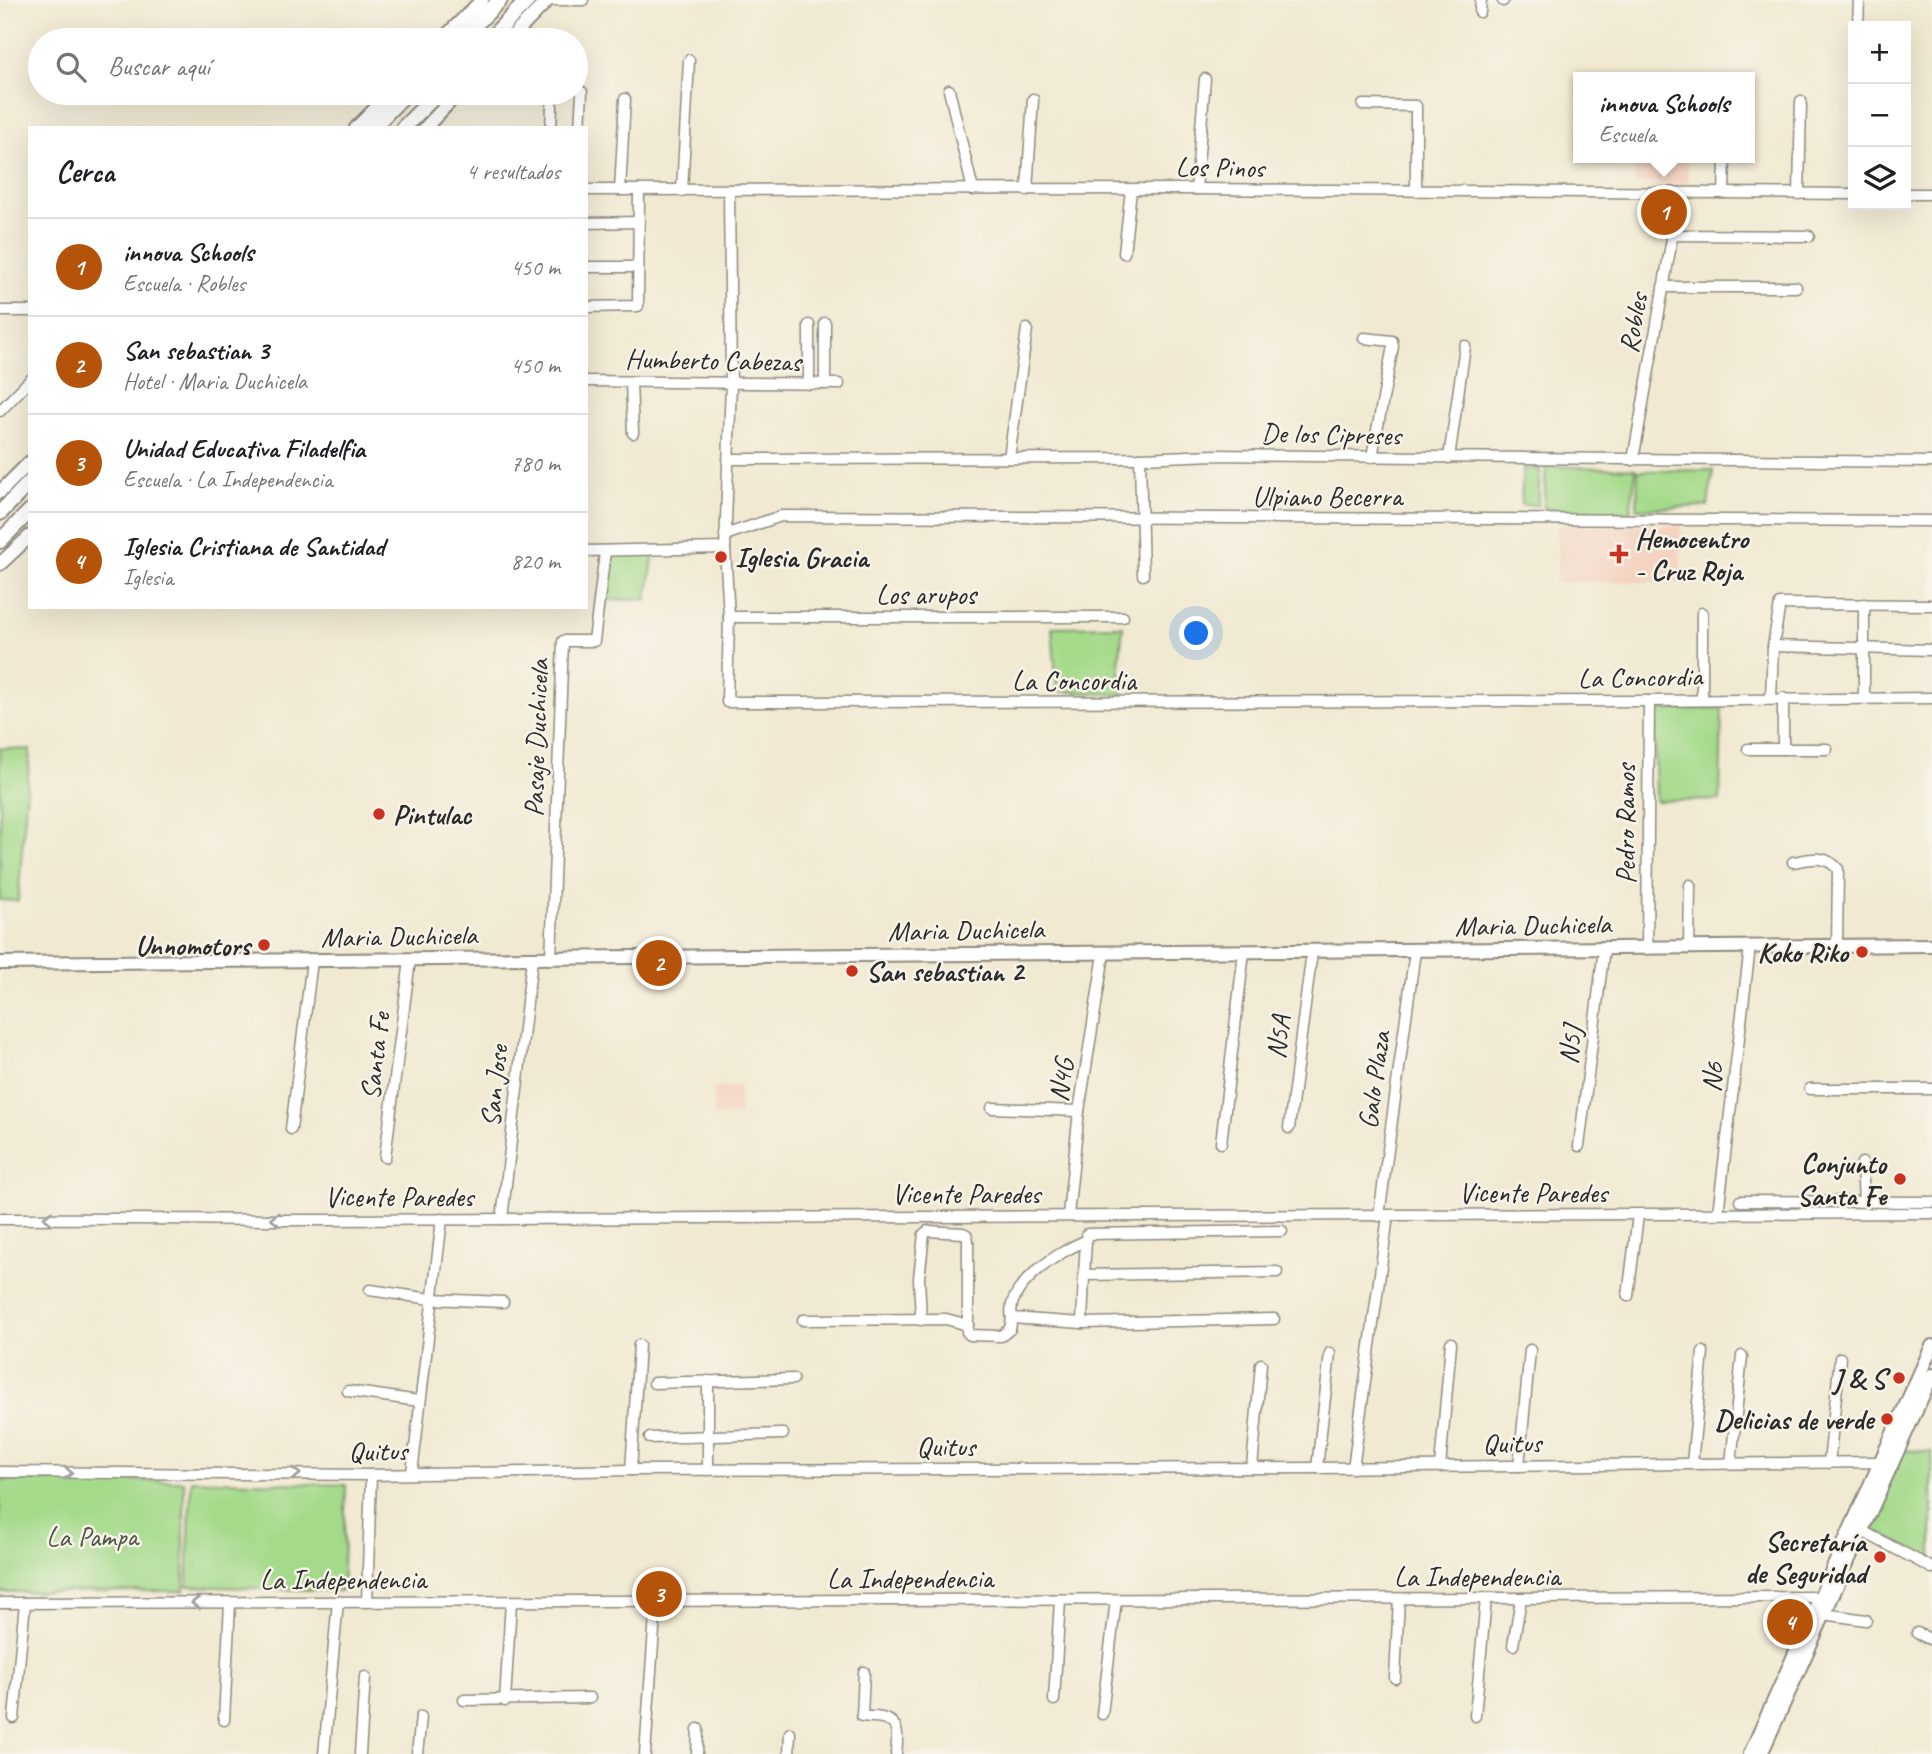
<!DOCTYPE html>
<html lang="es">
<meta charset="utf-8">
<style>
:root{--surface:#fff;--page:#f6f6f6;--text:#202124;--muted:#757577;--line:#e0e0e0;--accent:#b45309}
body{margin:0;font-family:Caveat,sans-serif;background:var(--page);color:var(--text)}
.controls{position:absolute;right:21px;top:21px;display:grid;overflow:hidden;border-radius:0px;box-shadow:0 7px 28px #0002}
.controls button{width:63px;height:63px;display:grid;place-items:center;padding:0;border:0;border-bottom:2px solid var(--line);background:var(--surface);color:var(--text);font:35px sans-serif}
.you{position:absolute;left:1197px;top:634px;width:24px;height:24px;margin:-18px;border:5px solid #fff;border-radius:50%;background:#1a73e8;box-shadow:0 0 0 10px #1a73e833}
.badge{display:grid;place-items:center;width:46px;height:46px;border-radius:50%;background:var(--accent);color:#fff;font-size:23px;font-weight:700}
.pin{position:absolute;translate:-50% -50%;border:4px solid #fff;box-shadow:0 2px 7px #0006}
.popup{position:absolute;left:1573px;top:72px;width:182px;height:91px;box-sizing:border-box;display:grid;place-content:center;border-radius:0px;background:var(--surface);filter:drop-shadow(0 2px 5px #0005);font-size:23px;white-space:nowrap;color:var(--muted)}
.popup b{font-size:26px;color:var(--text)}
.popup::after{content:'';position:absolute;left:50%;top:100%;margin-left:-14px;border:14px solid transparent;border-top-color:var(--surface)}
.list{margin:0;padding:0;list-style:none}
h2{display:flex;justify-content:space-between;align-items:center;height:91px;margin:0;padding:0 28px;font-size:30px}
h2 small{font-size:23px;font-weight:400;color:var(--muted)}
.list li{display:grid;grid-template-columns:46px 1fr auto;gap:21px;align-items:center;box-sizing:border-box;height:98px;padding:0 28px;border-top:2px solid var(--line)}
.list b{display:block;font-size:26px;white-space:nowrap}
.list p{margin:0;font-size:23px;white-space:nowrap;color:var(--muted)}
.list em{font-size:23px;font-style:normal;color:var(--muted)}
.icon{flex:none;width:38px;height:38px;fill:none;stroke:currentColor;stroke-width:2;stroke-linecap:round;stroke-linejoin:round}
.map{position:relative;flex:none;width:1932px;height:1754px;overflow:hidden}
.search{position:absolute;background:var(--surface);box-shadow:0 7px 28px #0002;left:28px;top:28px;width:560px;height:77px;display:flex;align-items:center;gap:18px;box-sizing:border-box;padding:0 24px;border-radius:38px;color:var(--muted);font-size:26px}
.panel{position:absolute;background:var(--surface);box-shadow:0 7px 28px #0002;left:28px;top:126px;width:560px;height:483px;border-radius:0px}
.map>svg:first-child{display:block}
.built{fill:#f4d3c1}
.green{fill:#a5da8b;stroke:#68825b;stroke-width:2}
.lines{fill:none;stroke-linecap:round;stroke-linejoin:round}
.minor-casing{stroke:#8e8a7e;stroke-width:13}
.major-casing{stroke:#8e8a7e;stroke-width:16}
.highway-casing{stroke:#8e8a7e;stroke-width:18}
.minor{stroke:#fff;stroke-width:10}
.major{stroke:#fff;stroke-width:12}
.highway{stroke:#fff;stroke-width:14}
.oneway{stroke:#a0a0a0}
.poi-dot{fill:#c8321e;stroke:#f7f3e8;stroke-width:2.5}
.labels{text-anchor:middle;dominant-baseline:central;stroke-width:5;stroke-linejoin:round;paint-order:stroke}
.street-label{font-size:28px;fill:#2b2b2b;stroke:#f7f3e8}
.poi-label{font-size:28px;font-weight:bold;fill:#2b2b2b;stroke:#f7f3e8;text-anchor:end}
.park-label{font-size:28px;fill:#4a5743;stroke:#f7f3e8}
</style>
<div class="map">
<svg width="1932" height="1754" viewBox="0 0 1932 1754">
<rect width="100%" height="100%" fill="#f7f3e8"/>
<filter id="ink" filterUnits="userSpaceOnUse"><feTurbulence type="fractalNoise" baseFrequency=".0143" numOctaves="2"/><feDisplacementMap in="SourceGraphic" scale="14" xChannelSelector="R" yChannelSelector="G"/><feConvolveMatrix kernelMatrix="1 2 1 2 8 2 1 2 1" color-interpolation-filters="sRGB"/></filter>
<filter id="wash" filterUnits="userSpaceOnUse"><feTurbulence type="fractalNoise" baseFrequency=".00686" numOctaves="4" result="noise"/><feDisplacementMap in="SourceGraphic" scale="28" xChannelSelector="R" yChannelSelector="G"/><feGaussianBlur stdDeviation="1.57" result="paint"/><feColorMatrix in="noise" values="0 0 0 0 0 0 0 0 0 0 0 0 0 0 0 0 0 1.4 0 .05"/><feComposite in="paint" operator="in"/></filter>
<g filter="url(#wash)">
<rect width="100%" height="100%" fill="#f1e9d1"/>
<g class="built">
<path d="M1634,158H1688V184L1634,183Z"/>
<path d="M1681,525V582H1557V526Z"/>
<path d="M740,1087V1115L714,1116L713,1088Z"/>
</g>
<g class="green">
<path d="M1546,466L1636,469L1630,512L1544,509Z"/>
<path d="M1523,469H1540L1538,505H1521Z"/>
<path d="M1713,470L1708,506L1637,509L1638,471Z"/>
<path d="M654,552L647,599L606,600L608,553Z"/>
<path d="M1123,626L1119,664L1123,695L1057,691L1052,627Z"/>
<path d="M1722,708L1720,800L1656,801L1654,710Z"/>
<path d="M0,748L30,750L18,901L0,900Z"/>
<path d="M1902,1450L1932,1452V1559L1868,1528Z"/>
<path d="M0,1480L184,1481V1591L0,1592Z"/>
<path d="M191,1480L346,1485L342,1591L187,1586Z"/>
</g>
</g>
<g filter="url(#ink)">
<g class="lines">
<g class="minor-casing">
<g id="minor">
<path d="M548,0H583"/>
<path d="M1503,1V0"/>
<path d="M1480,12L1481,0"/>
<path d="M1858,26L1859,0"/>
<path d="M949,90L973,190"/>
<path d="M1363,105L1416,106V191"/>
<path d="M551,128L552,106"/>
<path d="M580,128L582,92"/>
<path d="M1196,189L1205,79"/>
<path d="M586,190L1196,189L1853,194"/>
<path d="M620,190L625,99"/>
<path d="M1027,190L1033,99"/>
<path d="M682,191L689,60"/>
<path d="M729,191L731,384L725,548L729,617L727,702L1649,701L1932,698"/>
<path d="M1724,193L1725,158"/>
<path d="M1799,194L1801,101"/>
<path d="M1906,194H1932"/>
<path d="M586,223L639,222"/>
<path d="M1672,235L1809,236"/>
<path d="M1124,253L1131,190"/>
<path d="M586,267H638"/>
<path d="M1663,287H1796"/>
<path d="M586,307L638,306L639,190"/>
<path d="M0,311H30"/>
<path d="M825,323V384"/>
<path d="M1364,338L1392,341L1393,346L1372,457"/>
<path d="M586,381L839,384"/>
<path d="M631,382L633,433"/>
<path d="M809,384V325"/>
<path d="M0,411L30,380"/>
<path d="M1009,458L1027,329"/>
<path d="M1140,458L1143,575"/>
<path d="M1449,458L1465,346"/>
<path d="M729,459L1140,458L1215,455L1932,462"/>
<path d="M1633,460L1680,193"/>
<path d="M725,535L781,516L1932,521"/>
<path d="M586,551L725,548"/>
<path d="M729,617H1123"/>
<path d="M1773,646L1932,650"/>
<path d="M1771,698L1773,646L1780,604L1932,605"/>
<path d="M1864,698V604"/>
<path d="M1702,699V613"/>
<path d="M1748,749H1827"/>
<path d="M1783,749V698"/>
<path d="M1793,862C1811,859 1825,854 1838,869L1837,945"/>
<path d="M1689,948L1690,885"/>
<path d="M1647,949L1649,701"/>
<path d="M551,959L563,641H594L605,552"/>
<path d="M1810,1089H1932"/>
<path d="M992,1108L1079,1111"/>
<path d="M1289,1128L1312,952"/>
<path d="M291,1129L312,961"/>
<path d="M1221,1143L1244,952"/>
<path d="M1579,1146L1604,949"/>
<path d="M385,1157L410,960"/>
<path d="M1862,1163L1864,1202"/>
<path d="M1740,1201L1932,1202"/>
<path d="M1718,1213L1750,947"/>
<path d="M1068,1215L1079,1111L1104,954"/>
<path d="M1379,1216L1415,951"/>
<path d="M0,1219C110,1218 220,1220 330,1220C864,1218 1398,1213 1932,1213"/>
<path d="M502,1219L532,959"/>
<path d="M1087,1234L1282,1231"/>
<path d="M370,1290L431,1299L503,1302"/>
<path d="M1628,1296L1638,1215"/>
<path d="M1012,1318C1004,1287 1060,1250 1086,1241L1084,1275"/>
<path d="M803,1320L946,1319L968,1325L967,1332L970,1335L1001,1336L1010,1329L1012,1318L1082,1323L1084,1275L1277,1272"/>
<path d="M921,1320L919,1278L924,1234L928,1231L963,1233L967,1235L968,1241V1325"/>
<path d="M1082,1323L1274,1319"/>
<path d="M654,1383L793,1379"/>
<path d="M348,1391L419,1401"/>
<path d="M650,1438L783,1434"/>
<path d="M1692,1463L1703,1352"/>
<path d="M1731,1463L1742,1356"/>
<path d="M1829,1463L1840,1358"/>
<path d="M1519,1466L1530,1350"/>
<path d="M1440,1467L1451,1343"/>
<path d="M1252,1468L1261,1364"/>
<path d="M1317,1468L1330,1353"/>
<path d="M1353,1468L1388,1216"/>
<path d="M631,1470L639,1345"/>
<path d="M708,1470V1381"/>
<path d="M0,1472L371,1475L631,1470L1317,1468L1875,1462L1886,1464"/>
<path d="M412,1473L442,1219"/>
<path d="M1862,1531L1932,1568"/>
<path d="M367,1602L371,1475"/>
<path d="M0,1603L1820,1597"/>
<path d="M1824,1614L1866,1620"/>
<path d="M1917,1633L1932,1640"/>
<path d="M1513,1645L1521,1599"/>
<path d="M864,1672L862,1716C870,1718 878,1716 885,1719C901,1723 897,1742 896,1754"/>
<path d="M1395,1678L1399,1599"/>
<path d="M464,1700L590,1698"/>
<path d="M1054,1700L1060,1600"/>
<path d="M505,1701L511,1602"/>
<path d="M1102,1714L1116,1600"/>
<path d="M1475,1716L1486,1599"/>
<path d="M14,1718L25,1603"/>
<path d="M224,1720L230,1603"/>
<path d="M324,1754L338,1601"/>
<path d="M360,1754L365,1677"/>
<path d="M417,1754L421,1717"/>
<path d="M645,1754L656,1602"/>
<path d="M697,1754L698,1729"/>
<path d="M789,1754L790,1733"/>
</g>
</g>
<g class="major-casing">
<g id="major">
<path d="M442,40L482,0"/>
<path d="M509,40L548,0"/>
<path d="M356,128L391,93"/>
<path d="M425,128L458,93"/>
<path d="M0,492L30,462"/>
<path d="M0,564L30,536"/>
<path d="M0,963L1932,945"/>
<path d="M1750,1754L1932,1346"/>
<path d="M1761,1754L1932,1375"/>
</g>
</g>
<g class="highway-casing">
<g id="highway">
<path d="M460,40L500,0"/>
<path d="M489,40L528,0"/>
<path d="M372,128L406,93"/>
<path d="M403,128L438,93"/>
<path d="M0,513L30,482"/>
<path d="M0,541L30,511"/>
</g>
</g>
<use href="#minor" class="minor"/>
<use href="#major" class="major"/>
<use href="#highway" class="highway"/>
</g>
<defs><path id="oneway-chevron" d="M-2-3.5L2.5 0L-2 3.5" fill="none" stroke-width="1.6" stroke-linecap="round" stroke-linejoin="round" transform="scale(1.75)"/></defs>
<g class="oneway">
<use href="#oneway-chevron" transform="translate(48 1218) rotate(180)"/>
<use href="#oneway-chevron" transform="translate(275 1219) rotate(-180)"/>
<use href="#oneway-chevron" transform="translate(68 1473)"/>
<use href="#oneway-chevron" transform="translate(296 1474)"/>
<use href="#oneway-chevron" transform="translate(196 1603) rotate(180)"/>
</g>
</g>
<g class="poi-dot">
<path d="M1615.5 543.5h7v7h7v7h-7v7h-7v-7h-7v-7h7z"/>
<circle cx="721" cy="557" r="7"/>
<circle cx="379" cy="814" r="7"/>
<circle cx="264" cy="945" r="7"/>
<circle cx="1862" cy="952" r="7"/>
<circle cx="852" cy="971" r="7"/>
<circle cx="1900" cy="1179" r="7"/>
<circle cx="1899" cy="1378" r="7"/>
<circle cx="1887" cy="1419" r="7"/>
<circle cx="1880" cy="1557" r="7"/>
</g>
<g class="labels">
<g class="street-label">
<text transform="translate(1220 167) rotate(1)">Los Pinos</text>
<text transform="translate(1633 323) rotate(-80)">Robles</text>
<text transform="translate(713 360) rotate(1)">Humberto Cabezas</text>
<text transform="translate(1331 434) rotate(1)">De los Cipreses</text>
<text x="1327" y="496">Ulpiano Becerra</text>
<text x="926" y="594">Los arupos</text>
<text transform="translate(1640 677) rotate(-1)">La Concordia</text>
<text x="1074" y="680">La Concordia</text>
<text transform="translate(536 738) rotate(-88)">Pasaje Duchicela</text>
<text transform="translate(1625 824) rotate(-90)">Pedro Ramos</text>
<text transform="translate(1533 925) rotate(-1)">Maria Duchicela</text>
<text transform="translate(966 930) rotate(-1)">Maria Duchicela</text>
<text transform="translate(399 936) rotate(-1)">Maria Duchicela</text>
<text transform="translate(1278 1037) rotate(-82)">N5A</text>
<text transform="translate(1570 1045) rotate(-83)">N5J</text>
<text transform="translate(375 1056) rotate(-83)">Santa Fe</text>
<text transform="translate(1712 1077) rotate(-83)">N6</text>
<text transform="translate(1061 1080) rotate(-81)">N4G</text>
<text transform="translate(1374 1080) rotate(-82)">Galo Plaza</text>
<text transform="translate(494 1086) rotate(-84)">San Jose</text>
<text x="1533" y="1192">Vicente Paredes</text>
<text x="966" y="1193">Vicente Paredes</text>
<text x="399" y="1196">Vicente Paredes</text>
<text transform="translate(1512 1443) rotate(-1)">Quitus</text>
<text x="946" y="1446">Quitus</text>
<text transform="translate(378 1451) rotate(-1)">Quitus</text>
<text x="1477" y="1576">La Independencia</text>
<text x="910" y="1578">La Independencia</text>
<text x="343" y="1579">La Independencia</text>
</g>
<g class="poi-label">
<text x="1635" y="538" text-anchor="start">Hemocentro<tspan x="1635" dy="32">- Cruz Roja</tspan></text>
<text x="735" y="557" text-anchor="start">Iglesia Gracia</text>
<text x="393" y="814" text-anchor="start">Pintulac</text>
<text x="250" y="945">Unnomotors</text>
<text x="1848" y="952">Koko Riko</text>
<text x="866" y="971" text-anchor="start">San sebastian 2</text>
<text x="1886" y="1163">Conjunto<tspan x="1886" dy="32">Santa Fe</tspan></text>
<text x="1885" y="1378">J &amp; S</text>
<text x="1873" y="1419">Delicias de verde</text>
<text x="1866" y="1541">Secretaría<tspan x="1866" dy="32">de Seguridad</tspan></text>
</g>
<g class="park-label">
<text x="92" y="1536">La Pampa</text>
</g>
</g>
</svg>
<div class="controls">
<button>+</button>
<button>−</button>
<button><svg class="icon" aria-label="layers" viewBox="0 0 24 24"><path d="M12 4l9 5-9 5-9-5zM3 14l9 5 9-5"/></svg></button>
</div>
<div class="you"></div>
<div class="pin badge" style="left:1664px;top:212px">1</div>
<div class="popup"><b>innova Schools</b>Escuela</div>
<div class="pin badge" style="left:659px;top:963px">2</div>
<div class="pin badge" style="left:659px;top:1594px">3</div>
<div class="pin badge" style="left:1790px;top:1622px">4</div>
<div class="search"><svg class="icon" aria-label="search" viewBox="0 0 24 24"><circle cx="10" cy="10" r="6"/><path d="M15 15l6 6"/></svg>Buscar aquí</div>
<section class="panel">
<h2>Cerca<small>4 resultados</small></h2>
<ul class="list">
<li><span class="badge">1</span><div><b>innova Schools</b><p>Escuela · Robles</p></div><em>450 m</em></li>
<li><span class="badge">2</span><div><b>San sebastian 3</b><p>Hotel · Maria Duchicela</p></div><em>450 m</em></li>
<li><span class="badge">3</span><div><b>Unidad Educativa Filadelfia</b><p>Escuela · La Independencia</p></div><em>780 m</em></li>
<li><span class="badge">4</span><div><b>Iglesia Cristiana de Santidad</b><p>Iglesia</p></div><em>820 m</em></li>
</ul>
</section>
</div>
